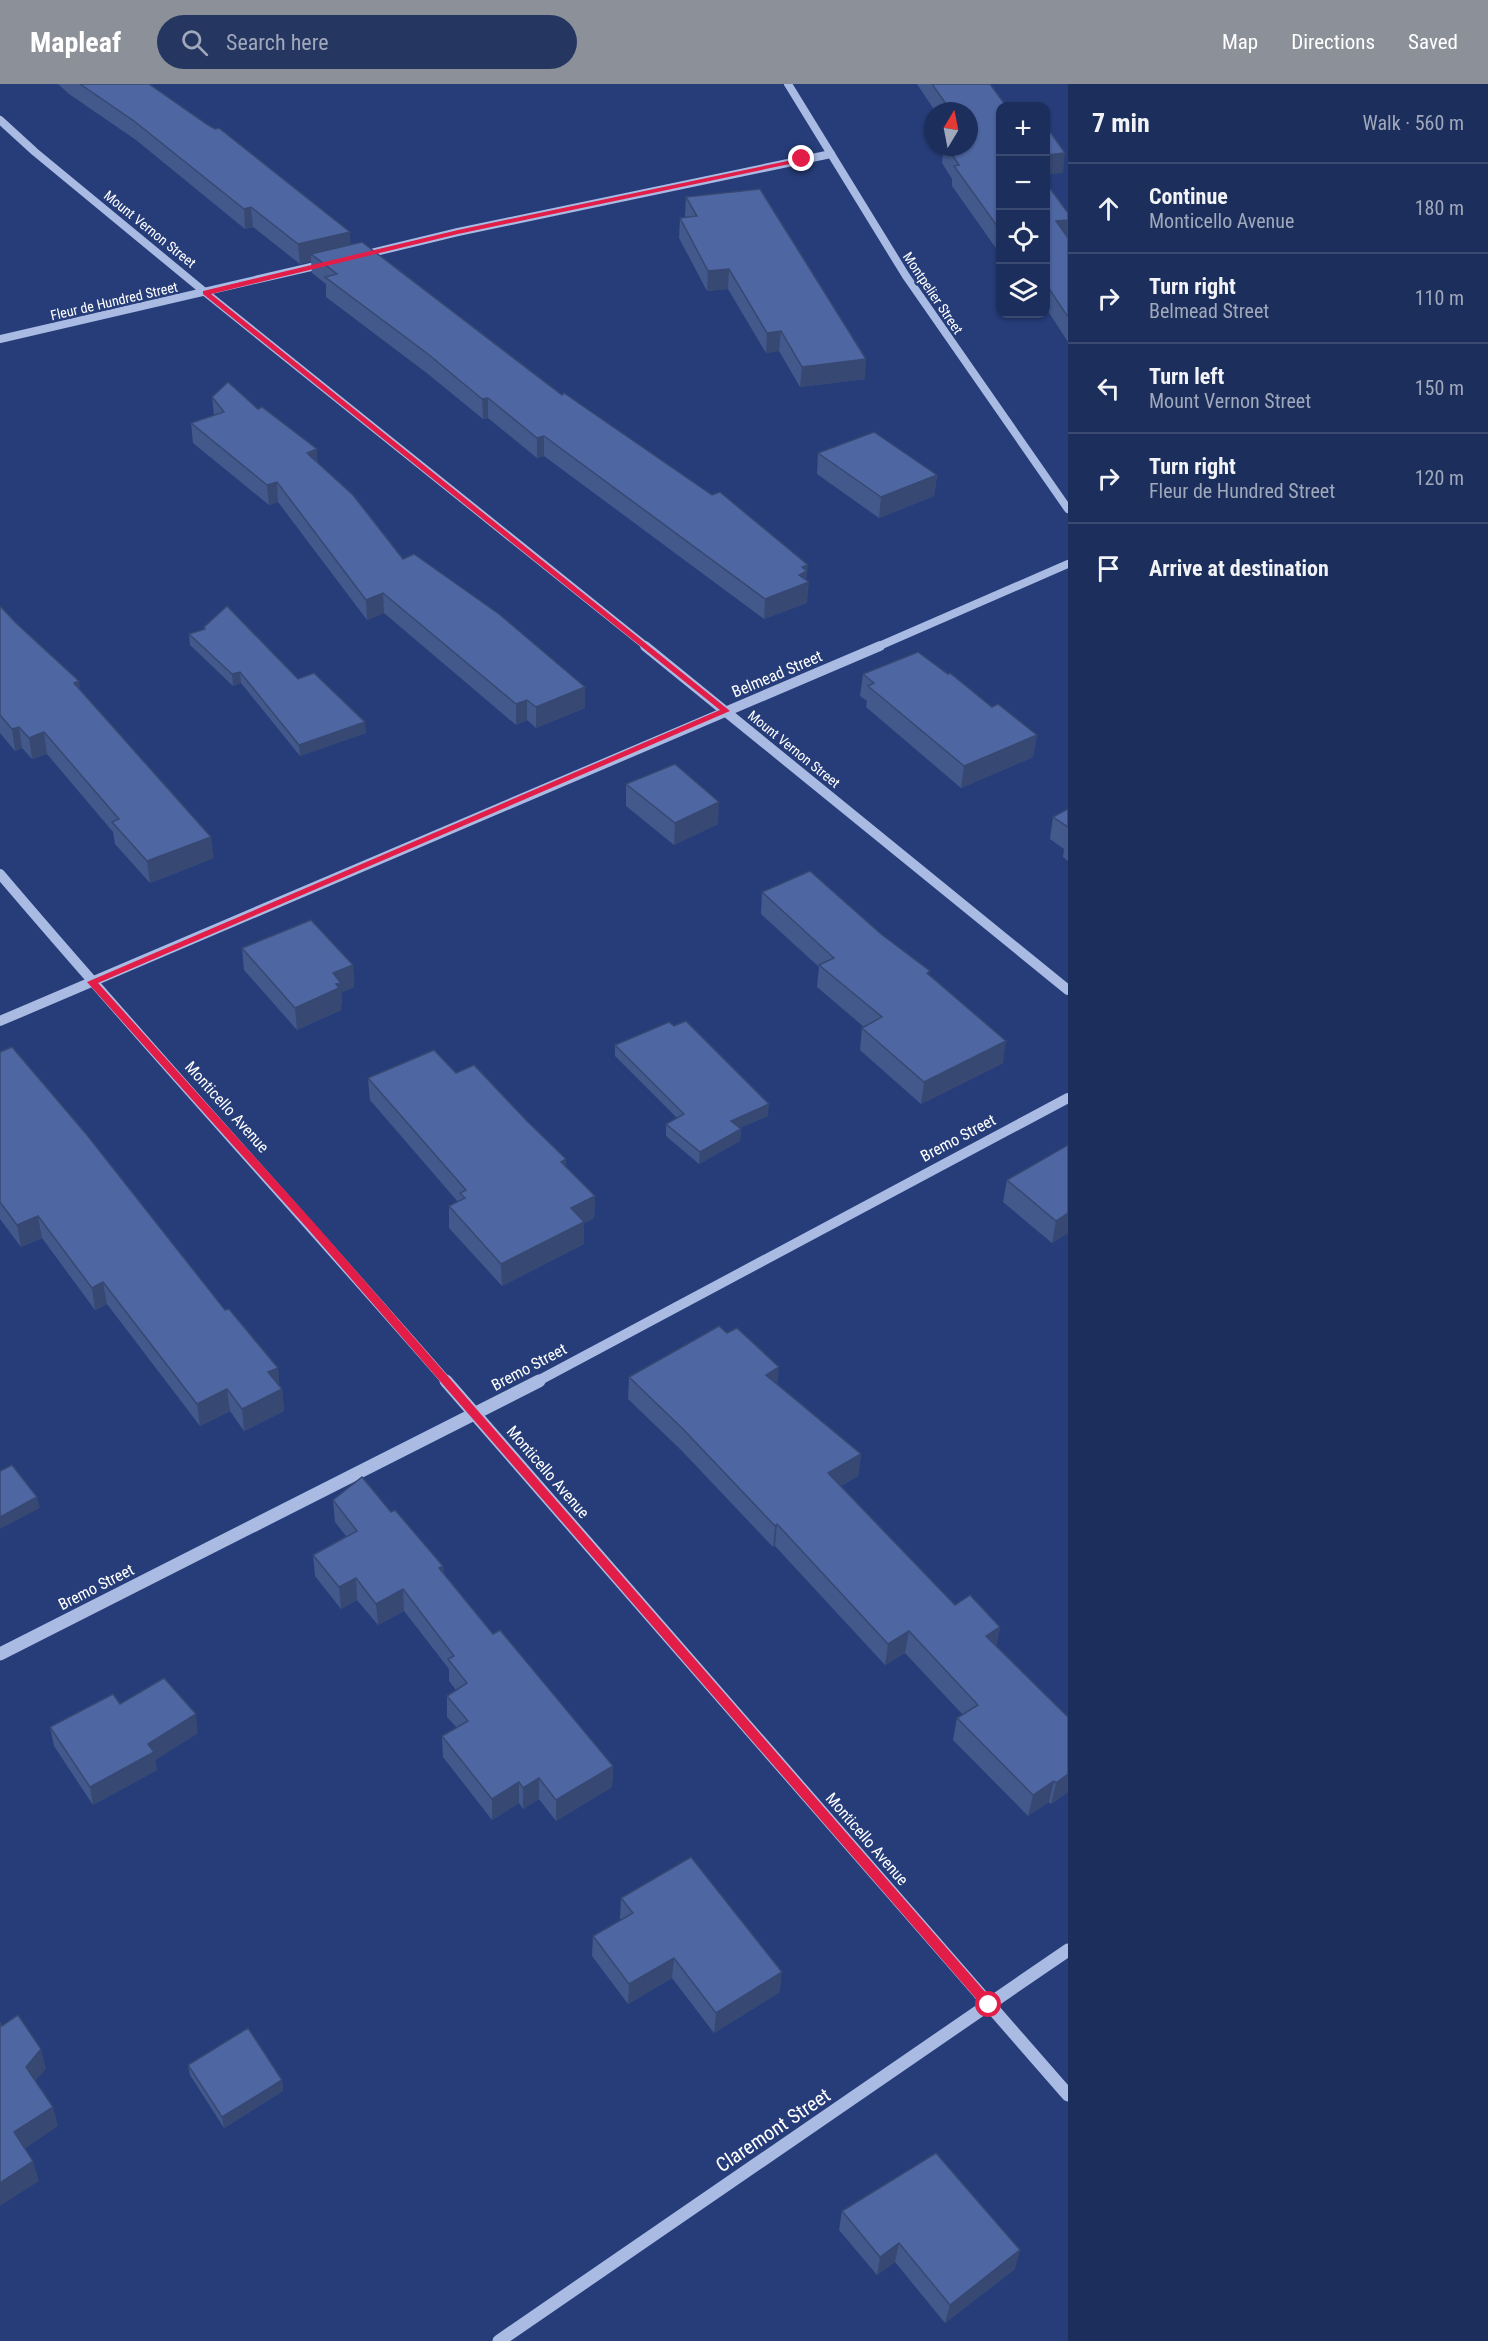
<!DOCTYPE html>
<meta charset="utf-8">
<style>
:root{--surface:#1c2e5b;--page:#253661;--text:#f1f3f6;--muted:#a0a8bb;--line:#3a4a71;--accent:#8c9099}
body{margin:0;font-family:"Roboto Condensed",sans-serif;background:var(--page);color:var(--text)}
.controls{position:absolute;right:18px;top:18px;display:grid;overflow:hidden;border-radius:12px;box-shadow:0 2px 4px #0004}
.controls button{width:54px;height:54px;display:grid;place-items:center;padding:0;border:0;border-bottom:2px solid var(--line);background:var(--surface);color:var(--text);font:30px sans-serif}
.compass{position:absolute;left:924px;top:18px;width:54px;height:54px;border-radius:50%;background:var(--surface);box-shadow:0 2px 4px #0004;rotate:10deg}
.stop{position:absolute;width:18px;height:18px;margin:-14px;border:4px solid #e11d48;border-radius:50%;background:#fff}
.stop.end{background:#e11d48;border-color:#fff;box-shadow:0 2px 6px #0008}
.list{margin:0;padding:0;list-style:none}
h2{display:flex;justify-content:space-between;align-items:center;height:78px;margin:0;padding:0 24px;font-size:26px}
h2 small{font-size:20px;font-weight:400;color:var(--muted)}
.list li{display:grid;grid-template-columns:39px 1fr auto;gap:18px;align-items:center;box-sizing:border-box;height:90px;padding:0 24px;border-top:2px solid var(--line)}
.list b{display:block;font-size:22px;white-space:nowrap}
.list p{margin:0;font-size:20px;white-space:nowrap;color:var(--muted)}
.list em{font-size:20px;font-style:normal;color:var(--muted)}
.icon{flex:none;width:33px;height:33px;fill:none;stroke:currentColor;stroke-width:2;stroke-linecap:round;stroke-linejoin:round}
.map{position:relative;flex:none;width:1068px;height:2257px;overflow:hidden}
header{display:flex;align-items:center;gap:36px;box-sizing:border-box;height:84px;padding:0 30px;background:var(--accent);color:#fff}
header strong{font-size:28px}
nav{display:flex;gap:33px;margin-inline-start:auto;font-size:21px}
.search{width:420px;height:54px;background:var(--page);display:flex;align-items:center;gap:15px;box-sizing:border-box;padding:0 21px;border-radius:33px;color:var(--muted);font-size:22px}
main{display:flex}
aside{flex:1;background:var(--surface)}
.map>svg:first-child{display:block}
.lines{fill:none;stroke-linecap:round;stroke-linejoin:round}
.minor-far2{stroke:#a9bae3;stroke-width:8}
.minor-far1{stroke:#a9bae3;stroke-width:10}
.minor{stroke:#a9bae3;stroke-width:13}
.wall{fill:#43598c}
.shaded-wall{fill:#374872}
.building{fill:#4e67a3;stroke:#374872;stroke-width:1.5}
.route{fill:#e11d48}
.labels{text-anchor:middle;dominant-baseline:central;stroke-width:4.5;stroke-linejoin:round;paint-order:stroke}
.far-street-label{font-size:14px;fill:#fff;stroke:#263d79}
.street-label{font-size:16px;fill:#fff;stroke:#263d79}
.near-street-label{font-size:20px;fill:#fff;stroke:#263d79}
</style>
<header>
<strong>Mapleaf</strong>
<div class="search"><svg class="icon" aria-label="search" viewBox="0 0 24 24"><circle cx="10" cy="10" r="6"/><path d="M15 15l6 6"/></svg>Search here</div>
<nav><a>Map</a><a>Directions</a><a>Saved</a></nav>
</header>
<main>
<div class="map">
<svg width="1068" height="2257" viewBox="0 0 1068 2257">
<rect width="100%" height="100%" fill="#263d79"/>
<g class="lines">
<g class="minor-far2">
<path d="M788,0L906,192L1068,425"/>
<path d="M0,36L35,68L206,209L647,563"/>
<path d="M363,171L458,148L831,70"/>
<path d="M0,255L324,180"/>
<path d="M877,563L1068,480"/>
</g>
<g class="minor-far1">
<path d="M645,562L1068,906"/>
<path d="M0,790C146,962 299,1128 447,1298"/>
<path d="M0,937L880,562"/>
<path d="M536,1298L1068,1014"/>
</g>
<g class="minor">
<path d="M446,1297L1068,2011"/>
<path d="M0,1570L539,1297"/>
<path d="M499,2257L1068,1866"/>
</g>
</g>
<g class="wall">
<path d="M58,0H149L350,148V161L562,311L807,496V519L764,535L544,372L537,374L488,334L483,335L428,290L326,213V200L312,189L311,177L300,180L253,143L245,145L136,56L69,10Z"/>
<path d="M917,0H990L1000,22V167H998L952,102V95L942,79L944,63H969V27H935Z"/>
<path d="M1046,99L1068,129V258L1046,224Z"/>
<path d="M686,113L865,295L800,303L779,267L766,269L728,205L707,207L679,154L680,134H686L685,132Z"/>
<path d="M212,313L318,379L403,475L585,603V624L536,644L527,636L516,641L384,529L367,536L278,418L269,421L193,359L191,339L214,331Z"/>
<path d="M818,369L937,391L934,412L879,434L817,390Z"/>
<path d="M0,522L80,605L214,774L150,799L115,760L113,748L47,670L32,675L22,664L15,667L0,649Z"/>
<path d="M204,543L298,595L366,649L300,672L241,599L233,602L190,561L189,550L204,545Z"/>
<path d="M863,590H948L992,623L1037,651L1033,673L961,704L866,623L867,617L860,612Z"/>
<path d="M626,700L718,740L674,761L626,722Z"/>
<path d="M1068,725V777L1063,773L1064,765L1050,755L1053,733Z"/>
<path d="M762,808L881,850L929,891L1003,979L921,1020L860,966L862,944L864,943L817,903L819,883L761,830Z"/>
<path d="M242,864L353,881L354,903L342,908V921H341V926L297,946L244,886Z"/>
<path d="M615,961L768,1032L739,1044L741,1045L740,1057L699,1080L666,1052V1040L677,1034L615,972Z"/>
<path d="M0,968L225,1226L278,1284L279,1302L282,1305L284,1327L244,1347L230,1327L200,1342L107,1220L95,1226L42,1154L21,1163L0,1135Z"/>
<path d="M456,989L527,1037L566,1075V1083L595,1112L594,1134L584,1139V1160L502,1202L449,1144V1122L458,1118L370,1016L368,994Z"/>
<path d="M1068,1061V1149L1052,1159L1003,1118L1007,1096Z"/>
<path d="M727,1249L777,1300L861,1370L858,1392L841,1402L955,1521L1000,1543L996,1562L1068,1708L1051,1720L1049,1718L1028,1732L953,1656L957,1634L963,1631L905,1569L885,1581L775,1462L773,1463L682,1367L628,1315L629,1293Z"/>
<path d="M333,1416L391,1428L443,1482L444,1490L493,1550L613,1682L612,1703L556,1737L539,1715L523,1725L519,1719L492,1736L443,1673L442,1652L457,1644L447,1633V1612L456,1606L449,1597V1585L404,1527L378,1541L357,1516L341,1525L315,1492L313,1471L346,1452L335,1438Z"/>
<path d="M120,1620L198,1649L155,1676L157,1686L93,1721L54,1662L50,1643Z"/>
<path d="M621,1814L780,1908L714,1949L672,1894L628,1920L592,1872L593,1852L621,1836L620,1834Z"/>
<path d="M188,1981L282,1996L283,2007L224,2044L190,1991Z"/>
<path d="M842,2127L1015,2185L945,2239L895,2178L877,2191L839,2146Z"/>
</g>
<g class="shaded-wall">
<path d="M1065,69L1063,89L1046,91V71Z"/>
<path d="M251,123L253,143L245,145L244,125Z"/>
<path d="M1068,136V156L1056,137Z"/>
<path d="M350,148L351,168L311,170V177L300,180L298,160Z"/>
<path d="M1000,151V167H998Z"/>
<path d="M729,185L728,205L707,207L708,187Z"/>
<path d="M781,247L779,267L766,269L767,249Z"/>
<path d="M866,275L865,295L800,303L802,283Z"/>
<path d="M488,314V334L483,335L482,315Z"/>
<path d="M544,352V372L537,374V354Z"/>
<path d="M317,365L318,385L307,369Z"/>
<path d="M937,391L934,412L879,434L881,413Z"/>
<path d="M277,398L278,418L269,421L267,401Z"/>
<path d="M808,481L806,499L809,498L807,519L764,535L765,515L799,491L802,483Z"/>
<path d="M383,509L384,529L367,536L366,516Z"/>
<path d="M240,588L241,599L233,602L232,590Z"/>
<path d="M79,597L82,619L74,599Z"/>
<path d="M585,603V624L536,644V623Z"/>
<path d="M527,616V636L516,641V620Z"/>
<path d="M365,638L366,649L300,672L299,661Z"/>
<path d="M19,643L22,664L15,667L12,645Z"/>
<path d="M44,648L47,670L32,675L29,654Z"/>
<path d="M1037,651L1033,673L961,704L964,682Z"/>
<path d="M719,718L718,740L674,761L675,739Z"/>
<path d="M211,753L214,774L150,799L147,777Z"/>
<path d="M353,881L354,903L342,908V921H341V926L297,946L295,924L333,889Z"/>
<path d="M1006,957L1003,979L921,1020L924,998Z"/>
<path d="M769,1020L768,1032L730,1048L731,1037Z"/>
<path d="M741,1045L740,1057L699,1080L700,1068Z"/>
<path d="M566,1075V1097L561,1078Z"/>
<path d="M595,1112L594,1134L584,1139V1160L502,1202L501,1180L571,1124Z"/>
<path d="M1068,1129V1149L1052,1159L1056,1137Z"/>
<path d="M38,1132L42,1154L21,1163L17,1141Z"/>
<path d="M103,1198L107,1220L95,1226L92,1204Z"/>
<path d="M779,1283L777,1305L766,1291Z"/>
<path d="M278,1284L280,1306L268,1288Z"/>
<path d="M227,1305L230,1327L200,1342L197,1320Z"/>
<path d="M282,1305L284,1327L244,1347L242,1325Z"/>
<path d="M861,1370L858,1392L825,1411L828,1389Z"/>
<path d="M37,1413L40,1424L0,1445V1433Z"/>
<path d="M777,1440L775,1462L773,1463L775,1442Z"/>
<path d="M443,1482L444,1503L439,1484Z"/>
<path d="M356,1494L357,1516L341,1525L339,1503Z"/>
<path d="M403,1505L404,1527L378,1541L376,1520Z"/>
<path d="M1000,1543L996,1565L986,1552Z"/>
<path d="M909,1547L905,1569L885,1581L888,1560Z"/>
<path d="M196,1630L198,1649L155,1676L157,1686L93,1721L90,1703L148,1660Z"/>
<path d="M613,1682L612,1703L556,1737V1716Z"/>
<path d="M1068,1690V1708L1051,1720L1056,1699Z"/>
<path d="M539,1694V1715L523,1725V1704Z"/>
<path d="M1054,1697L1049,1718L1028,1732L1033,1711Z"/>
<path d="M519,1698V1719L492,1736V1715Z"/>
<path d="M674,1874L672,1894L628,1920L629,1900Z"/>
<path d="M782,1888L780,1908L714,1949L716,1929Z"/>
<path d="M41,1965L46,1985L31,2002L26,1983Z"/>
<path d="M282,1996L283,2007L224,2044L222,2033Z"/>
<path d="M53,2023L58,2042L20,2068L14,2048Z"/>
<path d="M33,2077L39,2097L0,2122V2099Z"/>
<path d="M899,2159L895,2178L877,2191L880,2173Z"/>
<path d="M1020,2166L1015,2185L945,2239L950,2221Z"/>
</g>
<g class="building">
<path d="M80,0H149L208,41L215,45L219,44L350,148L298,160L251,123L244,125L134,37Z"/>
<path d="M932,0H990L1006,22H1000V146L954,82L959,81L947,63H969V56H971L969,53V27H951Z"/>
<path d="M1046,42L1065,69L1046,71Z"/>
<path d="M1046,99L1068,129V136L1056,137L1068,154V233L1046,200Z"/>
<path d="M760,105L866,275L802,283L781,247L767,249L729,185L708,187L680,134L697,132L686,113Z"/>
<path d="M362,158L562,311L564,309L712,411L720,408L808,481L802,483L807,487L799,491L809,498L765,515L544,352L537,354L488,314L482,315L428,270L325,193L337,190L311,170Z"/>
<path d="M228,298L258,325L262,323L317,365L307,369L353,411L403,475L414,470L499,530L585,603L536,623L527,616L516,620L383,509L366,516L277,398L267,401L191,339L224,328L212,313Z"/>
<path d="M874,348L937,391L881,413L818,369Z"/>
<path d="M0,522L16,539L79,597L74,599L211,753L147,777L112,738L119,735L44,648L29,654L19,643L12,645L0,631Z"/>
<path d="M227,522L298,595L314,589L365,638L299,661L240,588L232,590L189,550L205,545L204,543Z"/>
<path d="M918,568L948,590L950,589L992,623L998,620L1037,651L964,682L868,602L874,599L863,590Z"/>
<path d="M675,680L719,718L675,739L626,700Z"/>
<path d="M1068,725V743L1053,733Z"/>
<path d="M810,787L881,850L930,887L927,889L1006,957L924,998L862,944L882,933L819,881L834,874L762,808Z"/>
<path d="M311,836L353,881L333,889L341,899L336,900L339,904L295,924L242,864Z"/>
<path d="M686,937L769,1020L731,1037L741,1045L700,1068L666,1040L684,1030L615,961L669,938L674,942Z"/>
<path d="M12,963L87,1051L225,1226L229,1225L278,1284L268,1288L282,1305L242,1325L227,1305L197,1320L103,1198L92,1204L38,1132L17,1141L0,1118V968Z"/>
<path d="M434,966L456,989L474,981L527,1037L566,1075L561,1078L595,1112L571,1124L584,1138L501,1180L449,1122L465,1114L460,1109L466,1106L368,994Z"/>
<path d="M1068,1061V1129L1056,1137L1007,1096Z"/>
<path d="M719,1242L727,1249L737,1244L779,1283L766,1291L861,1370L828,1389L955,1521L970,1511L1000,1543L986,1552L1068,1633V1690L1056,1699L1054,1697L1033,1711L957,1634L978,1621L909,1547L888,1560L777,1440L775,1442L683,1345L629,1293Z"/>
<path d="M12,1381L37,1413L0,1433V1387Z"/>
<path d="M362,1393L391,1428L395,1426L443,1482L439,1484L493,1550L500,1546L613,1682L556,1716L539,1694L523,1704L519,1698L492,1715L442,1652L468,1637L447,1612L467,1599L448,1575L454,1572L403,1505L376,1520L356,1494L339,1503L313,1471L357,1447L333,1416Z"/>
<path d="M164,1594L196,1630L148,1660L154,1668L90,1703L50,1643L113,1610L120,1620Z"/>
<path d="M691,1773L782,1888L716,1929L674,1874L629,1900L593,1852L633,1829L621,1814Z"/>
<path d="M18,1931L41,1965L26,1983L53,2023L14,2048L33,2077L0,2099V1938L2,1942Z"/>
<path d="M248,1944L282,1996L222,2033L188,1981Z"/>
<path d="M936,2069L1020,2166L950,2221L899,2159L880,2173L842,2127Z"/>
</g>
<path class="route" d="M802,74L804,77L458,150L211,210L730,627L98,899L315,1140L993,1917L995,1921L989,1926L985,1925L308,1145L87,898L720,626L203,210V207L458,146Z"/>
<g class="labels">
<g class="far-street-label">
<text transform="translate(150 145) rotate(39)">Mount Vernon Street</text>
<text transform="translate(933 209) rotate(56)">Montpelier Street</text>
<text transform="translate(114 217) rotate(-13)">Fleur de Hundred Street</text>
<text transform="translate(794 665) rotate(39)">Mount Vernon Street</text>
</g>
<g class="street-label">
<text transform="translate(777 590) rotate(-23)">Belmead Street</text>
<text transform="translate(227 1023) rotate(48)">Monticello Avenue</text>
<text transform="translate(958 1054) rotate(-28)">Bremo Street</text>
<text transform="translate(529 1283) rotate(-28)">Bremo Street</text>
<text transform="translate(548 1388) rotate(49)">Monticello Avenue</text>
<text transform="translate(96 1503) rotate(-27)">Bremo Street</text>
<text transform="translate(867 1755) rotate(49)">Monticello Avenue</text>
</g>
<g class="near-street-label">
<text transform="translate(773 2046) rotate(-34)">Claremont Street</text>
</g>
</g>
</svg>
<div class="controls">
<button>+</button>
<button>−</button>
<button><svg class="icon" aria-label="locate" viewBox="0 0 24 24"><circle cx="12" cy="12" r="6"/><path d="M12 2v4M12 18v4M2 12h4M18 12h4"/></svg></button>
<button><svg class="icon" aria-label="layers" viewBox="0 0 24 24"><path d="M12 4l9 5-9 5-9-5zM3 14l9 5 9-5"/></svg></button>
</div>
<svg class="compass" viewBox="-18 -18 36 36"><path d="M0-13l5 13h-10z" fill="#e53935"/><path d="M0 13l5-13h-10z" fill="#a0a8bb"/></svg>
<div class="stop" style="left:989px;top:1921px"></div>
<div class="stop end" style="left:802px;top:75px"></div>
</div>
<aside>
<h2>7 min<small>Walk · 560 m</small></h2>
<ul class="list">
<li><svg class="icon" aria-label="ahead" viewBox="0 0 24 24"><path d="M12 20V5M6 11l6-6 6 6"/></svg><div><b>Continue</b><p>Monticello Avenue</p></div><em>180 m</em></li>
<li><svg class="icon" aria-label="right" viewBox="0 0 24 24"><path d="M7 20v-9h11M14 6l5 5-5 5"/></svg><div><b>Turn right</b><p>Belmead Street</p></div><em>110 m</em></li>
<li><svg class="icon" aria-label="left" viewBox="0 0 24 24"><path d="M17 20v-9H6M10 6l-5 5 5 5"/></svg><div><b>Turn left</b><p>Mount Vernon Street</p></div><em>150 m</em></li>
<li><svg class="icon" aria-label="right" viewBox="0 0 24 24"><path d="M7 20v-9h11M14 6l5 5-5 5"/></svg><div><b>Turn right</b><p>Fleur de Hundred Street</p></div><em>120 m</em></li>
<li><svg class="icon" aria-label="arrive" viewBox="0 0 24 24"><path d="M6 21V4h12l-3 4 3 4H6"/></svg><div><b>Arrive at destination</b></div></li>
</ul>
</aside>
</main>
